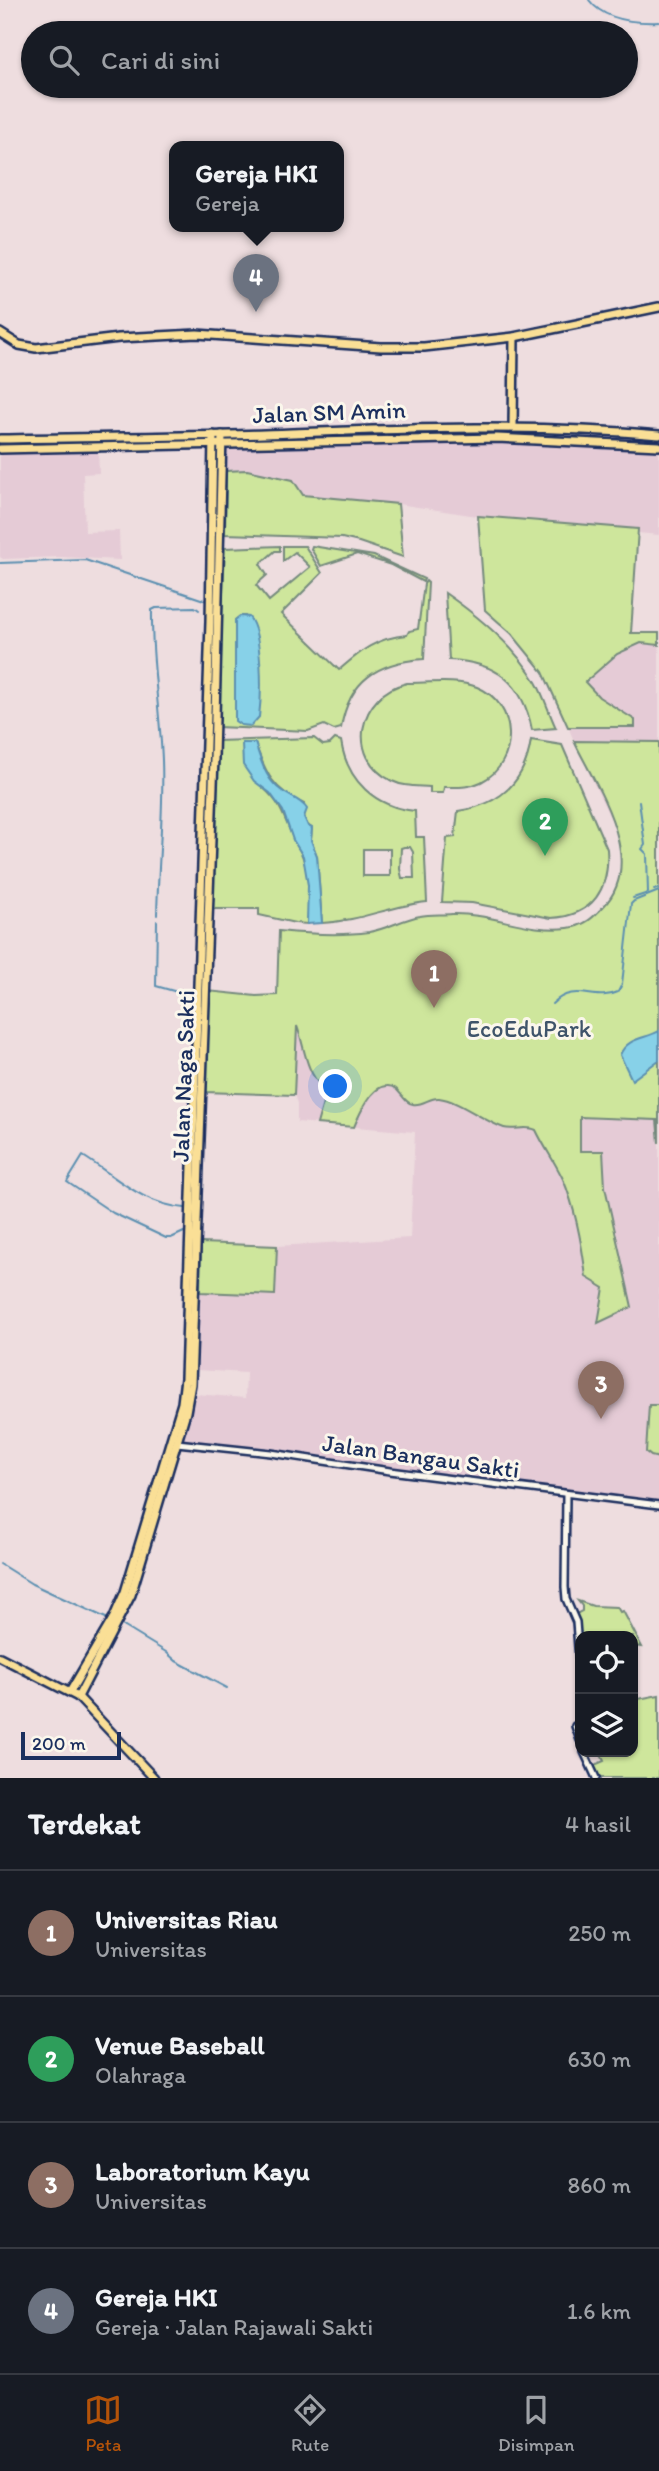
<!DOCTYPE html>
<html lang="id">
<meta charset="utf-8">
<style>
:root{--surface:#171b24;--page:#20242c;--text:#f1f3f6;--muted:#9ea1a6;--line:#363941;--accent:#b45309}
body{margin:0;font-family:Itim,sans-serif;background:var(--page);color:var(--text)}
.controls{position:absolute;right:21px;bottom:21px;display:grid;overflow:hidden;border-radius:14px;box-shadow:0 2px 5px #0004}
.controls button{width:63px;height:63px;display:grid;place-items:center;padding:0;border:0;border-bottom:2px solid var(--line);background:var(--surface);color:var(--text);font:35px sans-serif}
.scale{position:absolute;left:21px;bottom:18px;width:100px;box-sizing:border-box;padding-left:7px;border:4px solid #1b2f5e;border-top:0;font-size:19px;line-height:24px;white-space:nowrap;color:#1b2f5e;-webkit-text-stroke:5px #fbf7ec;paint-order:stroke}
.you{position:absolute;left:336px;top:1087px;width:24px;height:24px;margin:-18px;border:5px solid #fff;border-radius:50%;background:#1a73e8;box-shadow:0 0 0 10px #1a73e833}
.badge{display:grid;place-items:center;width:46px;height:46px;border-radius:50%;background:var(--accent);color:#fff;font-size:23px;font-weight:700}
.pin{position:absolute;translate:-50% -58px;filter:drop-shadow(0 2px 4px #0008)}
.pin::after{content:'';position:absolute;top:37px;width:24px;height:21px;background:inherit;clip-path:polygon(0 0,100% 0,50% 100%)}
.popup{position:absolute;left:169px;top:141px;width:175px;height:91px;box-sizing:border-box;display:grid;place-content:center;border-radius:14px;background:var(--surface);filter:drop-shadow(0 2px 5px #0005);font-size:23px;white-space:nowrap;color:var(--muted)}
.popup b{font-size:26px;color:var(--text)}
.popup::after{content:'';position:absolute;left:50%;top:100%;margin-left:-14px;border:14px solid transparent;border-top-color:var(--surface)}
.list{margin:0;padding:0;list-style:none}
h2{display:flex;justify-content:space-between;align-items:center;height:91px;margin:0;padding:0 28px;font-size:30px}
h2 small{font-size:23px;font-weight:400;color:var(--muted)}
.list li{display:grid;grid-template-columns:46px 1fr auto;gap:21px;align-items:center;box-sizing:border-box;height:126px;padding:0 28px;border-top:2px solid var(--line)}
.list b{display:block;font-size:26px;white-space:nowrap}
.list p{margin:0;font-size:23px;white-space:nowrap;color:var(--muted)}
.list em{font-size:23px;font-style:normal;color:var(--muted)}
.icon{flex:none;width:38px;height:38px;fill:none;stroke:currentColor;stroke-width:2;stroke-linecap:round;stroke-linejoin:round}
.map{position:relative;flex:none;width:659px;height:1778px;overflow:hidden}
.search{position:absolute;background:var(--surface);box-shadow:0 2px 5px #0004;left:21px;right:21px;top:21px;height:77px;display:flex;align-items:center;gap:18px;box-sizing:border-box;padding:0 24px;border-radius:38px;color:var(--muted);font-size:26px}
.sheet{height:595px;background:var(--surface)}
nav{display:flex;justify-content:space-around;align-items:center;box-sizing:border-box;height:98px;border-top:2px solid var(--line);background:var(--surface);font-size:19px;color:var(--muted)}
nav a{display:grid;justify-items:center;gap:4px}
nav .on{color:var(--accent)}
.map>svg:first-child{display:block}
.built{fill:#e5cbd6}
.green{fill:#cee69c;stroke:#748a7d;stroke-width:2;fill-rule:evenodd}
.water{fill:#87d1e8;stroke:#5c90b1;stroke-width:2}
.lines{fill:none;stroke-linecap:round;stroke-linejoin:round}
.stream{stroke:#5c90b1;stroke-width:2}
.minor-casing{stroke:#1b2f5e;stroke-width:10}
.major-casing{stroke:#1b2f5e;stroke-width:12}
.minor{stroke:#fbf7ec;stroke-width:5}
.major{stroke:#fadf96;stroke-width:7}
.labels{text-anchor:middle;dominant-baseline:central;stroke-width:6;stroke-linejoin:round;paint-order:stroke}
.street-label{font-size:24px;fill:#1b2f5e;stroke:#fbf7ec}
.park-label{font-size:24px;fill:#3f546a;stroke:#fbf7ec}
</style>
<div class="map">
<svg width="659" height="1778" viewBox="0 0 659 1778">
<rect width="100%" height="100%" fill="#eedddf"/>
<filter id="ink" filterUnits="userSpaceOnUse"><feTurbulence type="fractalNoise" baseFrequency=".0143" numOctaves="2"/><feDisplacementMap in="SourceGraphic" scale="14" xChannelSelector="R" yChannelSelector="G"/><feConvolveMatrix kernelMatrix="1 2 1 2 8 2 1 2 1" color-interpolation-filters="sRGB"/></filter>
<g filter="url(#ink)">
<g class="built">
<path d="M497,440L659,448V535L638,533L631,633H659V1503L183,1442L195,1394L245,1398L246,1373L197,1370L200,1292L275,1294L277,1246L410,1238L415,1132L297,1122V1103L294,1095L296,1024L256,996L277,995L279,931L346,934L372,932L420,916L455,914L500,920L530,927L567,928L591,920L610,900L621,878L620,839L574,741L554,692L543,672L512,634L485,610L477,516L398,504L303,495L293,480L247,470L226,471V450L234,446Z"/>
<path d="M98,450L99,473L83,474L85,532L119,531L120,560L60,557L3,559L0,557V453Z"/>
</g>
<g class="green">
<path d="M247,470L293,480L303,495L398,504L403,557L359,542L342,538L225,534L226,471Z"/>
<path d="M478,516L638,529L631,633H659V645L641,643L617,654L585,682L599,697L635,720V727H568L543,672L512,634L485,610Z"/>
<path d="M280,546V551H275L260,564L267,575L256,585L269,601L310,567L295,552L283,561V546H305L322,573L281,614L339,670C362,650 376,638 407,635L409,631L418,629L424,584L426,581L428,583L424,659C378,662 349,680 341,728L334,730L324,725L308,731L217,727L225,548ZM240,616H245L259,659V717L237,664L235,620Z"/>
<path d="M312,546L374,556L424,579L423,582L391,565L357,554L321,566L311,549Z"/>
<path d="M445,593C478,616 515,646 536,682C544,696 549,713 556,728L532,730C523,682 496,662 449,660Z"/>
<path d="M407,683C429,683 457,679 477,687C518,703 520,763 481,782C469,788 457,787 444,787L443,793H430V787C417,786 404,787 392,781C345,758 358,694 407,683Z"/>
<path d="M314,738L323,745L330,744L335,739L341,741C347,781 375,807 415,811L416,837H424L427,902C390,906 360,921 322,923L317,856L311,840L312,828C303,823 304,813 304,804C273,790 266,774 255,743L254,780C281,802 280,808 293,838C296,845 301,851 303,858C310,879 309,902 307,924L295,923L259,915V909H211L217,741ZM404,847H410L413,852L414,878H402L400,869L401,848ZM363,849H390V876H363Z"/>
<path d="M531,740L562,745L607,849C610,888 594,916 551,918L472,903L442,902L447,838L455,837L458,811C500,805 525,783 531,740Z"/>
<path d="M574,741L659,742V1143L657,1120L580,1117V1151H603L605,1187L632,1307L598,1323L604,1288L586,1277C582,1244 576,1210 563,1179C555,1162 544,1147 536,1130C526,1125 514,1131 504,1128C485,1122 458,1100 439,1098C430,1097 422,1106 413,1104C402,1103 400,1085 387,1086C371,1086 359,1115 354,1127L317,1124L323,1103L322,1087C305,1070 305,1048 297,1026L294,1095L205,1092L208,991L256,996L277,995L279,931C308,934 340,936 369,932C387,929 403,919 420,916C430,914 442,915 452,914C491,913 529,933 568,928C584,926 593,918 603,907C648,861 596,787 574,741Z"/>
<path d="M201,1243L277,1246L275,1295L200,1292Z"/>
<path d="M649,1405H659V1458L651,1456L646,1452Z"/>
<path d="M578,1601L593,1606L617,1607L620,1612L623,1611L642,1647L633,1646V1636L579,1638L576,1614L582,1611V1606Z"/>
<path d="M659,1695V1778H597L592,1766L604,1761L600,1752H633V1700Z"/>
</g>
<g class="water">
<path d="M240,616L249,617C263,635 262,694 259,717L251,726L241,725L235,721V620Z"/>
<path d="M242,743H255C260,757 264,774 275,785C283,795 301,798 307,809L304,817L308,826L312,828L311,840L317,856L322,923L307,924L308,885L303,856L293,840L283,811L270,793L254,781L243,765Z"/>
<path d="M659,1031V1060L632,1080L620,1055C627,1037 646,1039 659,1031Z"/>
</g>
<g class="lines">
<g class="stream">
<path d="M589,0C604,20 635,23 659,22"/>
<path d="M0,563L85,560L207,601"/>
<path d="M654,890L659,888"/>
<path d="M633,898L648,893L647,854L642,849L645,845L639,801"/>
<path d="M157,915C158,864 164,812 162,760C160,710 151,660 152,610L156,608L195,607L199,610"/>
<path d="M157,921L156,986L188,995"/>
<path d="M552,1004C575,981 595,1003 618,992L622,984L631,904L634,901L659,891"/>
<path d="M185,1208C142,1204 118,1178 83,1156L67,1182L113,1213L166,1238H171L186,1231"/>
<path d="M0,1564L32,1584L108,1619"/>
<path d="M120,1624L166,1652L176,1661L227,1688"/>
</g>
<g class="minor-casing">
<g id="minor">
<path d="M177,1443L271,1453L390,1471L659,1505"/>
<path d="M566,1494L565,1587L566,1599L576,1622L580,1673"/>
<path d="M580,1724L575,1726L580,1740"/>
<path d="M584,1752L596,1778"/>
</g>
</g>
<g class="major-casing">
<g id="major">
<path d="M0,333L19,345L36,348L119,338L197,334L381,347H424L514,337L659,307"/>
<path d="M513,427L514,337"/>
<path d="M0,439C97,437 195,437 292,433C415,428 537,424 659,435"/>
<path d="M0,449L497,438L659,446"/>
<path d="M0,1657L78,1697L154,1778"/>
<path d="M70,1692L114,1617L125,1592L182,1403L185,1378L210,622L213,435"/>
<path d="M78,1697L131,1595L186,1412L191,1384L214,758L222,435"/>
</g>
</g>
<use href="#minor" class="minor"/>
<use href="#major" class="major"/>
</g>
</g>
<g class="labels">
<g class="street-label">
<text transform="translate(329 412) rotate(-2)">Jalan SM Amin</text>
<text transform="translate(183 1076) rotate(-88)">Jalan Naga Sakti</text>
<text transform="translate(421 1456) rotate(8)">Jalan Bangau Sakti</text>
</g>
<g class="park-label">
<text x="529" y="1028">EcoEduPark</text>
</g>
</g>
</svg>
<div class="controls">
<button><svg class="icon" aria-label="locate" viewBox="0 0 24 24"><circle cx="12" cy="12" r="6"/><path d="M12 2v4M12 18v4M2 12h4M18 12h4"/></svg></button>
<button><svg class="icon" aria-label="layers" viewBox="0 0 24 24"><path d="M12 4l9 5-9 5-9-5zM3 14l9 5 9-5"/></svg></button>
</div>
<div class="scale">200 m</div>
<div class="you"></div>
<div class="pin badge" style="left:434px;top:1008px;background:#8d6e63">1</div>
<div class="pin badge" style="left:545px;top:856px;background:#2e9e5b">2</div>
<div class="pin badge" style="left:601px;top:1419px;background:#8d6e63">3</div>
<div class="pin badge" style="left:256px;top:312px;background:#6b7280">4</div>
<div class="popup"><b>Gereja HKI</b>Gereja</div>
<div class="search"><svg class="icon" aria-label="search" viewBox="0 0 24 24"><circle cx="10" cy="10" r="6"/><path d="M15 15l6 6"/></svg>Cari di sini</div>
</div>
<section class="sheet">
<h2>Terdekat<small>4 hasil</small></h2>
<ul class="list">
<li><span class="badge" style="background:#8d6e63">1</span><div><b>Universitas Riau</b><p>Universitas</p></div><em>250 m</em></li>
<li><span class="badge" style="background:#2e9e5b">2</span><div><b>Venue Baseball</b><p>Olahraga</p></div><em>630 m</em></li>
<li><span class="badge" style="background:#8d6e63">3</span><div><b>Laboratorium Kayu</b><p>Universitas</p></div><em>860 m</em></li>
<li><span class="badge" style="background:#6b7280">4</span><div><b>Gereja HKI</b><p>Gereja · Jalan Rajawali Sakti</p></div><em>1.6 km</em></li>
</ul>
</section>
<nav>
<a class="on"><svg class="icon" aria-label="map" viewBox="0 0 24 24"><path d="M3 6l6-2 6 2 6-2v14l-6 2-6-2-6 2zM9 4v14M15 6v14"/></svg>Peta</a>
<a><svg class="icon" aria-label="directions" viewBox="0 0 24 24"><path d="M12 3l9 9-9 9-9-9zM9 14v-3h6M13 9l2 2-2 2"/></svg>Rute</a>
<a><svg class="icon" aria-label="saved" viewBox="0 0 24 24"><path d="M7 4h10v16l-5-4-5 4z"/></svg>Disimpan</a>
</nav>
